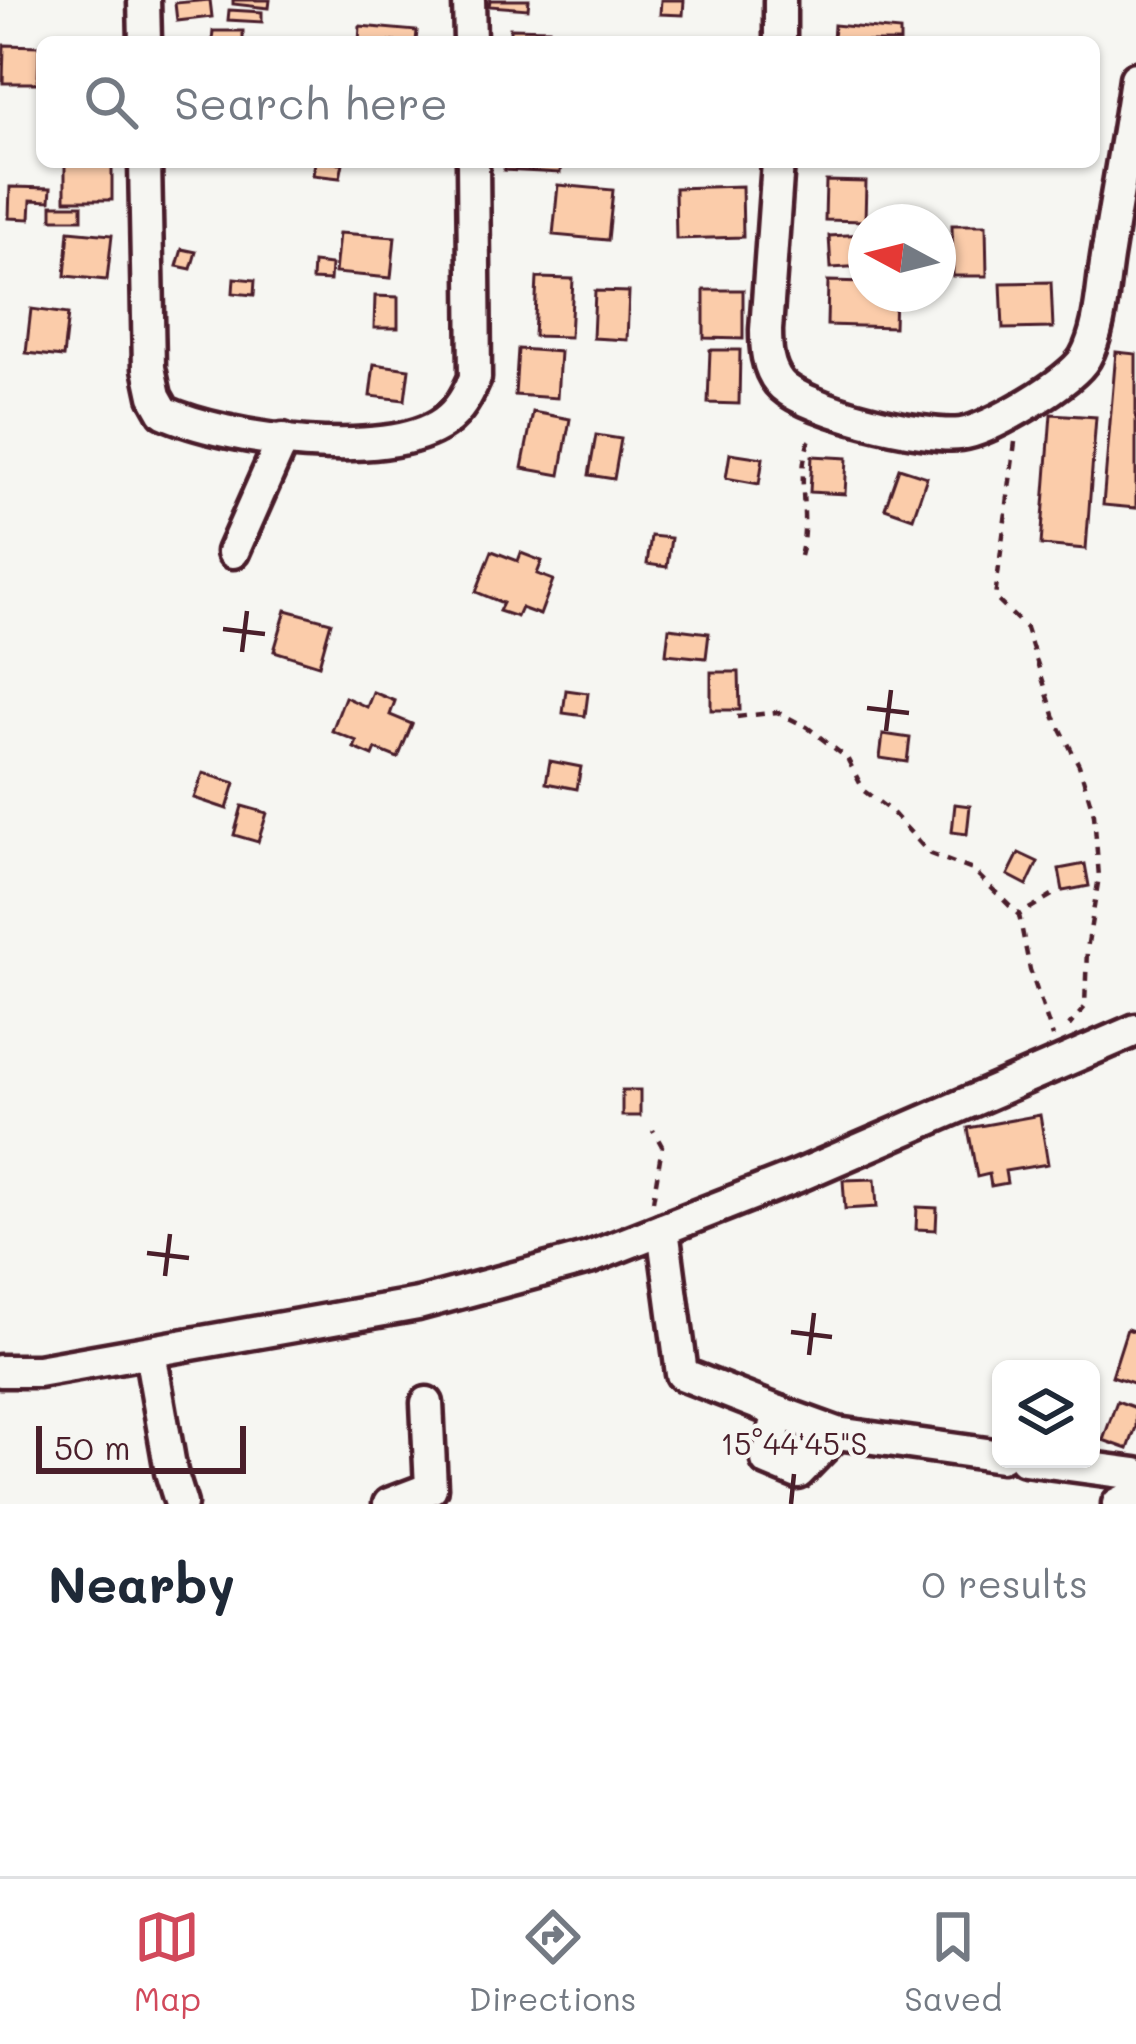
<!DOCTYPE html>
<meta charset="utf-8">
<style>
:root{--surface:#fff;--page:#f2f2f3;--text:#1f2937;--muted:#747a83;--line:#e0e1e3;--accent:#d1495b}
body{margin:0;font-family:Mali,sans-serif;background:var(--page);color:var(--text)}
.controls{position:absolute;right:36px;bottom:36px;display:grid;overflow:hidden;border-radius:18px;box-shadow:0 3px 9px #0004}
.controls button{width:108px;height:108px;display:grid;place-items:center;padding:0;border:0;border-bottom:3px solid var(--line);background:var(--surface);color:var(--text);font:60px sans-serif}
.compass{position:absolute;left:848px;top:204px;width:108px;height:108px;border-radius:50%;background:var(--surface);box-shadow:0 3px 9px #0004;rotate:277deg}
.scale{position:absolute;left:36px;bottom:30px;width:210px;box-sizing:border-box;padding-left:12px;border:6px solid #4a1f2b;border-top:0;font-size:33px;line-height:42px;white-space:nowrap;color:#4a1f2b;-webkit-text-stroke:9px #f6f6f2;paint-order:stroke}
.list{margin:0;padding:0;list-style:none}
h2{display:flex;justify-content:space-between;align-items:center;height:156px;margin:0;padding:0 48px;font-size:51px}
h2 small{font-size:39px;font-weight:400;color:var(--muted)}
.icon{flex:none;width:66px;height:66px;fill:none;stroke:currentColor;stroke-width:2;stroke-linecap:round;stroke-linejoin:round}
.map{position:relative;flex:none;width:1136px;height:1504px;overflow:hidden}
.search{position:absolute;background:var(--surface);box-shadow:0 3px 9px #0004;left:36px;right:36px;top:36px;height:132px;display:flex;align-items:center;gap:30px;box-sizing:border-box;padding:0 42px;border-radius:18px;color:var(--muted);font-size:45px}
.sheet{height:372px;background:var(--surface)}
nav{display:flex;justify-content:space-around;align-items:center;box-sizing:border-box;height:168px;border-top:3px solid var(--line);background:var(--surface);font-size:33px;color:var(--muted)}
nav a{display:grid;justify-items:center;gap:6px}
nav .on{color:var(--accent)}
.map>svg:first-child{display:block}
.building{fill:#fbccaa;stroke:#4a1f2b;stroke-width:3}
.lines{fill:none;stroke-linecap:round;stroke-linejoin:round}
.minor-casing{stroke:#4a1f2b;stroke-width:39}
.path{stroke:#4a1f2b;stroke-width:4.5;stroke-dasharray:9 9;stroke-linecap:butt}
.minor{stroke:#f6f6f2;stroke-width:30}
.ticks{fill:none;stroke:#4a1f2b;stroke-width:4.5}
.ticks-label{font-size:30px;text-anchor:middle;fill:#4a1f2b;stroke:#f6f6f2;stroke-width:9;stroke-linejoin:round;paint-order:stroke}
</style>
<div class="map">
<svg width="1136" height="1504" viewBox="0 0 1136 1504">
<rect width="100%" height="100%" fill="#f6f6f2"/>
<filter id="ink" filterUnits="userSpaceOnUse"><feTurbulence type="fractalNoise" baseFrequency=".00833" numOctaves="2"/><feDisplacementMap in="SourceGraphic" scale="24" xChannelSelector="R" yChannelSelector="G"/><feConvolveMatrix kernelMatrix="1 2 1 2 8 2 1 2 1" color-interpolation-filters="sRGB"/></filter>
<g filter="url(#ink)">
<g class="building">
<path d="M210,0L212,17L177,21L175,3Z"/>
<path d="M233,0H270L269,8L233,4Z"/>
<path d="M490,0H529L528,9L489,6Z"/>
<path d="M661,0H684L683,15L660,14Z"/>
<path d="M229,10L262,12V22L228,20Z"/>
<path d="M834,25L900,31V42H833Z"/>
<path d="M360,26L417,31L416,42H359Z"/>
<path d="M510,28L549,29L548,42H510Z"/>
<path d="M213,31H243V42H212Z"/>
<path d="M4,45L39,46L38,83H3Z"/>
<rect x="65" y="162" width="47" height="38"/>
<path d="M315,162L343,163L340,178L313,175Z"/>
<path d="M505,162H561L560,173L504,170Z"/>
<path d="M826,181L866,182L865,221L825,220Z"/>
<path d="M558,185L613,190L608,240L553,235Z"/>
<path d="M742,186L743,237L676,239L675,188Z"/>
<path d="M10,187L51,188L50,201L31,200L30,219L9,218Z"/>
<rect x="52" y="205" width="30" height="14"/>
<path d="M952,225H986L987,276H953Z"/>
<path d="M69,231L112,235L107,280L65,276Z"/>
<path d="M339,233L395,237L391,278L335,273Z"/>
<path d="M866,234V266L831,268L829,236Z"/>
<path d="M182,249L196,252L191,269L177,266Z"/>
<path d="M313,263L331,265L330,281L312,280Z"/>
<path d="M234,278L255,280L254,295L233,293Z"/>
<path d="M537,278L573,279L570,337L534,336Z"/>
<path d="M828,281L866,282V294H895L894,327L827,325Z"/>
<path d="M1051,282L1053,328L1003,329L1001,283Z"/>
<path d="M704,290H743V339L704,338Z"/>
<path d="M595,291L629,292L627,340L593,338Z"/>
<path d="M375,296L398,297V328H374Z"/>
<path d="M31,309L68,314L63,357L26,353Z"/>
<path d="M518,349L560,352L557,398L515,395Z"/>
<path d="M710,350H740L739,404L708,403Z"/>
<path d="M1116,352L1136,354V508L1103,505Z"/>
<path d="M374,364L409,369L405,400L370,396Z"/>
<path d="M533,412L570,419L560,475L522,468Z"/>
<path d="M1051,414L1096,417L1086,549L1041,545Z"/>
<path d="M596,435L621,439L614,479L589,475Z"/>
<path d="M730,453L763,458L759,484L726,478Z"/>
<path d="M812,456L847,458L845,494L810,492Z"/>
<path d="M899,468L927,477L913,518L885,508Z"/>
<path d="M651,536L671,538L667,567L647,564Z"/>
<path d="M492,551L518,561L521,553L542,561L537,574L553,580L540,615L521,608L517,617L499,611L503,603L476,592Z"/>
<path d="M286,610L331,622L319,665L274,651Z"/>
<path d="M669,628L709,633L706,658L666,654Z"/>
<path d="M711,672H739L740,710H711Z"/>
<path d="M566,690L588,693L585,716L563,713Z"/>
<path d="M373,692L395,701L390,715L412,724L398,758L376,749L373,756L354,748L357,741L332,731L345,697L367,707Z"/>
<path d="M883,734L910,738L907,762L880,758Z"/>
<path d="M550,761L581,767L577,789L546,783Z"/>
<path d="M203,773L235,783L227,809L194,798Z"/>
<path d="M955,804L970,806L967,834L952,832Z"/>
<path d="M242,806L267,813L258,842L234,835Z"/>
<path d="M1019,853L1038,862L1027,885L1008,875Z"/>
<path d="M1085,864L1089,886L1063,891L1059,869Z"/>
<rect x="622" y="1090" width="18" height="26"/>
<path d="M1040,1115L1048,1164L1005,1171L1007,1183L991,1186L989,1174L977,1177L968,1128Z"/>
<path d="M875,1179L877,1207L845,1209L843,1180Z"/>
<path d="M917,1207L937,1208L936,1230L916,1229Z"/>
<path d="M1127,1329L1136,1332V1384L1112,1376Z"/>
<path d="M1117,1401L1136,1408V1427L1128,1449L1103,1440Z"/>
</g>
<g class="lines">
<g class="minor-casing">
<g id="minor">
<path d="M144,0L145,42"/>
<path d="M469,0L470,42"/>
<path d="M780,42V0"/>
<path d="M145,162L149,368L155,396L164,412C225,440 387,463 444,422C460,410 467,396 475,378L473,162"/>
<path d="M778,162L766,330C766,348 767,367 779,382C801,410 926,439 961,434C990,430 1071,382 1085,358C1102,328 1102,284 1108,251C1117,193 1128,136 1136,78"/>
<path d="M233,552L283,439"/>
<path d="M663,1229L682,1374L779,1412"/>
<path d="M150,1352L171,1472L181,1504"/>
<path d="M0,1371H38L418,1304L589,1258L798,1176L1136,1030"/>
<path d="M837,1433L798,1473L767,1460L779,1412L837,1433L1001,1456"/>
<path d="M1024,1459L1136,1474"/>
<path d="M389,1504L431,1488L427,1403"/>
<path d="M1118,1504L1136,1495"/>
</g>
</g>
<g class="path">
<path d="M1015,442L995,598L1026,628L1055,718L1079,765L1094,814L1099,877L1087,949L1085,1007L1069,1026"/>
<path d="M800,556C812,514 792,474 813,432"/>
<path d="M737,717L777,712L807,727L847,758L864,791L892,812L930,854L973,870L1019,915"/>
<path d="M1052,895L1019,915L1030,970L1053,1037"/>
<path d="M653,1201L662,1146L653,1130"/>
</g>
<use href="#minor" class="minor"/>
</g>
</g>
<path class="ticks" d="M223,629L265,634M242,652L247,611M867,708L909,713M886,731L891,690M147,1253L189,1258M165,1276L170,1234M791,1332L832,1337M809,1355L814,1313M791,1504L794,1474"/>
<g class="ticks-label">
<text x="794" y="1455">15°44'45"S</text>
</g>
</svg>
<div class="controls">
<button><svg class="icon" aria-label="layers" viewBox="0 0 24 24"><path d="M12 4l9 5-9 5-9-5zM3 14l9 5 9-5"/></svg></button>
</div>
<svg class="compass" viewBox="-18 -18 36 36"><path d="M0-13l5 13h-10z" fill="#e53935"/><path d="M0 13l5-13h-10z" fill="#747a83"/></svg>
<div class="scale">50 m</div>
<div class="search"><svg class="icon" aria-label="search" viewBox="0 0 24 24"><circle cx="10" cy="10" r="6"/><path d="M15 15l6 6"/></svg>Search here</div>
</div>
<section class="sheet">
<h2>Nearby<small>0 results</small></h2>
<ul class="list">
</ul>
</section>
<nav>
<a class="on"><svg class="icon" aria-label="map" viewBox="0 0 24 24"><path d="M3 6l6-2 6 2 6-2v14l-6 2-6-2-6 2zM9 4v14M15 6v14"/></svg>Map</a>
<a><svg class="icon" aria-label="directions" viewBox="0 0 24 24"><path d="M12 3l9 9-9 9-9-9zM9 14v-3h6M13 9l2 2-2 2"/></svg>Directions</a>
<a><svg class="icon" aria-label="saved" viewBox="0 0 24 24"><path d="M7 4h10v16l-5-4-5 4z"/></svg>Saved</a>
</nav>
